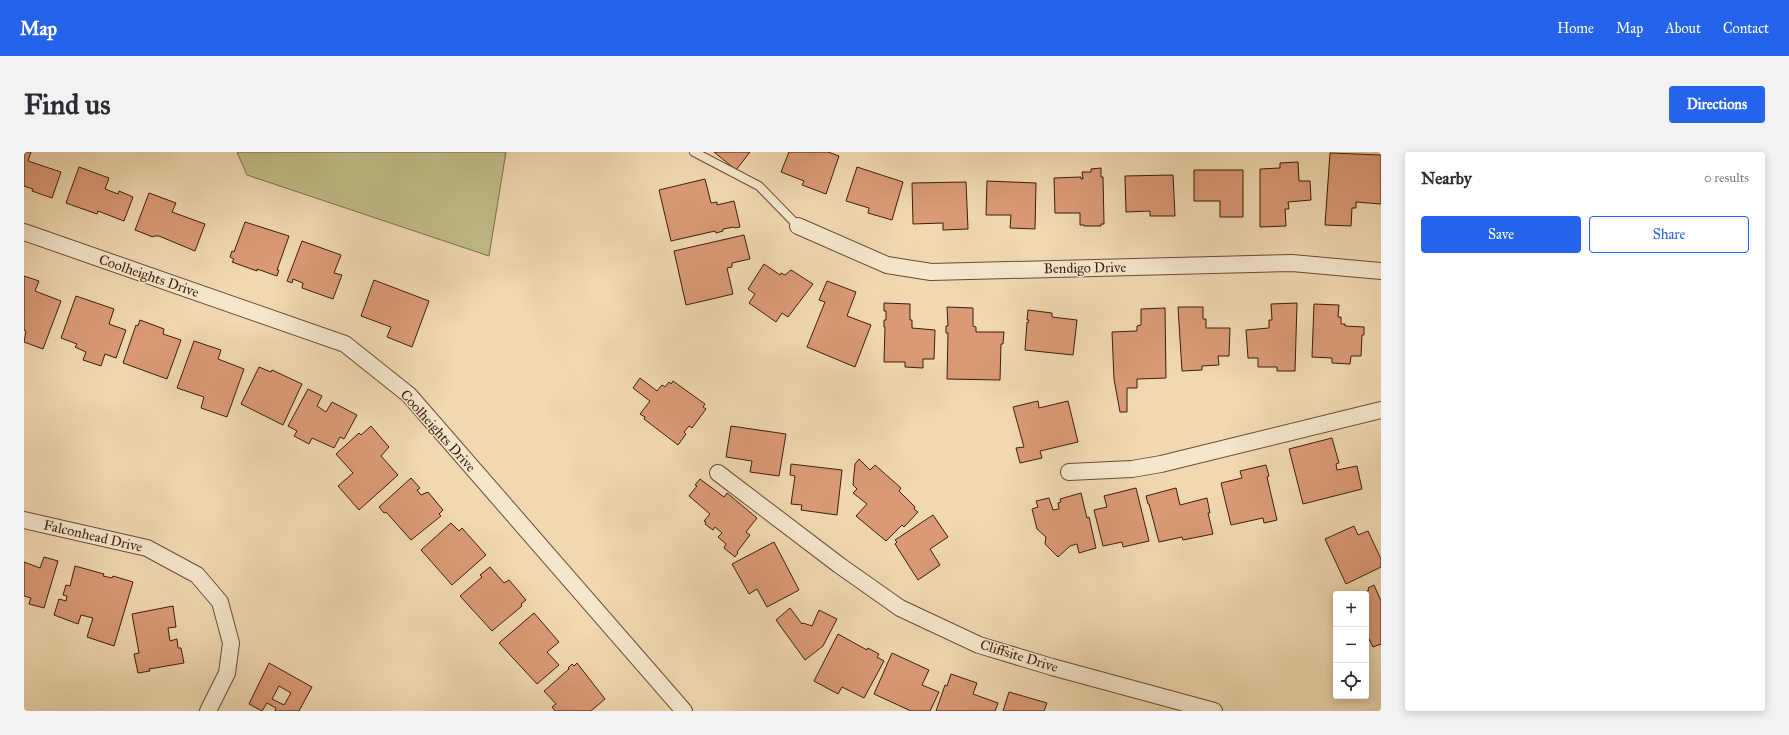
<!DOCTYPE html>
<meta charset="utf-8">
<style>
:root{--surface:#fff;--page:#f2f2f3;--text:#2b2b33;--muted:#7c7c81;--line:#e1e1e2;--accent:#2563eb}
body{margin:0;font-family:"IM FELL Great Primer",serif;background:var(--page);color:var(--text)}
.controls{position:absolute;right:12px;bottom:12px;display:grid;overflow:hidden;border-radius:4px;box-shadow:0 2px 10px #0003}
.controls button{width:36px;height:36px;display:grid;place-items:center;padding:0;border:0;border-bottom:1px solid var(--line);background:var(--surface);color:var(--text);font:20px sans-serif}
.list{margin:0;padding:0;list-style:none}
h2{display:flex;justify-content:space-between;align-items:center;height:52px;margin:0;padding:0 16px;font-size:17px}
h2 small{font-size:13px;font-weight:400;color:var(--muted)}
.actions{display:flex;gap:8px;padding:12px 16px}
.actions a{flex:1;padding:9px 0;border:1px solid var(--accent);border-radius:4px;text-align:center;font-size:14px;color:var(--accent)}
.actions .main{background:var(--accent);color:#fff}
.icon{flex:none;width:22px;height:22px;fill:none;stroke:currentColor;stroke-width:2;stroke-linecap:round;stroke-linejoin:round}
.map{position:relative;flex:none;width:1357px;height:559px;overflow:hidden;border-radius:4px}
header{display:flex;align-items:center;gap:24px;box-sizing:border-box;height:56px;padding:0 20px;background:var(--accent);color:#fff}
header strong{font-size:19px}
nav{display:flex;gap:22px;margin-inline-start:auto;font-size:14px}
.intro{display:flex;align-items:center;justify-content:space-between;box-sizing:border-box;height:96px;padding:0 24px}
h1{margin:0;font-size:28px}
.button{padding:10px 18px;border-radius:4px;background:var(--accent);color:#fff;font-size:14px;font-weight:700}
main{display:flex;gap:24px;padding:0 24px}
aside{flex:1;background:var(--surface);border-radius:4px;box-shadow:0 2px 10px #0003}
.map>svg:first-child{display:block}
.green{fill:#c0bd87;stroke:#7e6d48}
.building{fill:#da9a76;stroke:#3d1d0a;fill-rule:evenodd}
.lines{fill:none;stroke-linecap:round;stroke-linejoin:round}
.service-casing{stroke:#6a4c34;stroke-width:10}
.minor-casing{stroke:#6a4c34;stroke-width:18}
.service{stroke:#f5e6cc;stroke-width:8}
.minor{stroke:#f5e6cc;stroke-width:16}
.labels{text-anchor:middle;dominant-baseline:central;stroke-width:3;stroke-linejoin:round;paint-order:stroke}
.street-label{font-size:14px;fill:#3d1d0a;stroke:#f5e6cc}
</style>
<header>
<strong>Map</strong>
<nav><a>Home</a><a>Map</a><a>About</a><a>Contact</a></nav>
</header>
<div class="intro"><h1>Find us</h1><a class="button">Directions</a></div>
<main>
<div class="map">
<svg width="1357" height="559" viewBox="0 0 1357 559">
<rect width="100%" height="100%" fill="#f0d8b1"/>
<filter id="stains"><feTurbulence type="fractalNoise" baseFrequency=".005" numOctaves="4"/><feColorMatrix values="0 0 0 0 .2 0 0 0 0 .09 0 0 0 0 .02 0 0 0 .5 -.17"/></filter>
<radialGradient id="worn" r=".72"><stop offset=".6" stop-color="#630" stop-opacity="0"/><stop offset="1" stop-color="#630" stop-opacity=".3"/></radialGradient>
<path class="green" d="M213,0H482L465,104L223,23Z"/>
<g class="building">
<path d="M0,0H7L4,9L37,20L28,46L8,39L9,37L0,34Z"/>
<path d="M690,0H726L712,18Z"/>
<path d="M765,0H804L815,4L802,42L778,33L780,29L757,20Z"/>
<path d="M1306,1L1357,3V52L1332,50V56H1328L1327,74L1301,73Z"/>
<path d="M1274,10L1275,29H1286L1287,48L1264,50L1265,57H1261L1262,74L1236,75V17L1256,16V11Z"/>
<path d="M55,15L85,26L81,37L94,42L95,39L109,45L100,69L74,59L73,62L42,51Z"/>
<path d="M833,15L879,30L868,68L844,61L845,56L822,49Z"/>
<path d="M1077,16V25H1079L1080,72H1077V74H1060V73H1056V61H1031L1030,26L1057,25V27H1059L1058,20H1067V17Z"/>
<path d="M1170,18H1219V65H1196V49H1170Z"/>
<path d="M1149,23L1151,64H1126V59L1102,60L1101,24Z"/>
<path d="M681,27L687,51L693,50V53L710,49L716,75L711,76L710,75L699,77V79L692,81L691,79L647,89L635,38Z"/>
<path d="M963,29L1012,31L1011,77L986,76L987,63H962Z"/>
<path d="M942,30L944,77L919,78V71L889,72L888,31Z"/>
<path d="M125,41L152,51L148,60L181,72L171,99L135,84H130L129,85L111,78Z"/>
<path d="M221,70L265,84L253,118H255L253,124L233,117V119L208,110L210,107L206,105L208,99L210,100Z"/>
<path d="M720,83L726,107L708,111V115L703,116L709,142L662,153L650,99Z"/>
<path d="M278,89L317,103L310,121L318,123L309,147L278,136L279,131L269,127L268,131L263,129Z"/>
<path d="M740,112L756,123L757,121L761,123L767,118L789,132L764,165L758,161L752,170L725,151L731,142L724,137Z"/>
<path d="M0,124L15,129L11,139L37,149L19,197L0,190L2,179L0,178Z"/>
<path d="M350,128L405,149L388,195L363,185L367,175L337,164Z"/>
<path d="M803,129L832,140L823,164L847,173L831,215L783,195L801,150L795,148Z"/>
<path d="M52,144L90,157L85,172L102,178L92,206L81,202L77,214L59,208L62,200L51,195L53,192L37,186Z"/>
<path d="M860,151L886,152V168H888V176L911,178L910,207H899V216L881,215V210H860L861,175H860V168H862V159H860Z"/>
<path d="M1273,151L1271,219H1253V215H1234V206H1224L1222,178L1245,176V168H1248L1247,152Z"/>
<path d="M1290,152L1315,153L1314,165H1317V172H1321V174L1340,175V183H1338L1337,204H1327L1326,212L1308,211V206L1288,205Z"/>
<path d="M923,155L949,156V174L952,175V180H980L979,192H977L976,228L923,227L924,181H922V174H924Z"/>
<path d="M1154,155H1179V167H1182V176H1206L1205,204H1194L1195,213L1178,214V218L1158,219Z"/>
<path d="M1141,156L1142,226L1113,227V236H1103V260H1096L1090,227L1088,180L1113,179V174L1117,173V157Z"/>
<path d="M1004,158L1028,161V165L1053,168L1049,203L1001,198L1003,170L1004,171L1005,168H1003Z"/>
<path d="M116,168L140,177L139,182L157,188L143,227L99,211L112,173L114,174Z"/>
<path d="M170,189L197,198L194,207L220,217L203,265L177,256L180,245L153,236Z"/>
<path d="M235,215L247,220L248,218L278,232L259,273L217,252Z"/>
<path d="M616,226L633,239L638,233L641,235L645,230L647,232L649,229L681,252L679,255L682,257L668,276L665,274L660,280L662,282L654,293L620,267L621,265L616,262L626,249L609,236Z"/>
<path d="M284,237L298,244L293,254L302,260L308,250L333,263L320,287L316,285L310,296L288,286L285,292L270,284L273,279L264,274Z"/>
<path d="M1014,249L1015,256L1044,249L1054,290L1016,299L1018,306L996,311L992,296L1000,295L989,255Z"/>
<path d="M347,274L365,295L357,304L374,323L335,358L314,334L329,321L312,302L335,281L337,283Z"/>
<path d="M707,274L762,282L755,324L726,320L728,309L702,305Z"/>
<path d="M1308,286L1315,311L1312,312L1313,318L1333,314L1338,337L1279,352L1265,297Z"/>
<path d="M835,307L846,318L851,313L877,336L875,339L891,355L890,357L894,360L880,375L878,373L862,389L832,364L843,352L829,341L833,337L829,333L831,312Z"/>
<path d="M767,312L818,318L813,363L777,358L778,353L767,352L771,324L766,323Z"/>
<path d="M1242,313L1245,324L1243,325L1253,368L1240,371L1239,366L1207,373L1197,331L1218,326L1216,319Z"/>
<path d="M387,326L396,336L393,338L397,343L404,340L419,358L415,362L417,364L387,388L362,360L360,361L355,355Z"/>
<path d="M676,327L700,345L703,341L733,366L722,380L726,383L713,400L714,401L711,405L700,396L702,392L694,385L698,381L691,375L689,378L681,372L682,370L680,369L686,362L665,344L673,334L671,333Z"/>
<path d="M1112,336L1125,389L1099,395L1098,390L1079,394L1070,358L1083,355L1080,344Z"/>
<path d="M1152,336L1156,353L1183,346L1186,361H1184L1189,382L1159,388L1158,385L1135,390L1125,352H1124L1122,344Z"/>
<path d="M1057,341L1063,366L1065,365L1072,396L1055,401L1053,392L1046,394L1034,405L1021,392L1022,385L1013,377L1008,357L1014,355L1012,349L1025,346L1029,358L1035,357L1034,351L1037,350L1036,347Z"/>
<path d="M909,363L924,385L906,397L916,413L894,428L871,392L873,390L871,388Z"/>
<path d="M427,371L435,379L438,376L462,403L428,433L397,398Z"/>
<path d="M1330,374L1334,383L1344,379L1357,407V415L1322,432L1301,387Z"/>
<path d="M750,390L775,438L743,455L733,437L725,442L708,412Z"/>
<path d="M20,405L34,409L20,456L5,452L7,446L0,444V410L16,416Z"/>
<path d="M51,414L80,422L79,424L88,426L89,424L109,430L90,494L63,485L69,466L57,463L54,472L30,463L35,447L42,449L43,444L39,443L42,433L46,434Z"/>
<path d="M466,415L480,431L485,428L502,448L497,452L498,454L468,479L436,444L458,425L456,423Z"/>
<path d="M1350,433L1357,449V492L1349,495L1342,481V442H1337L1345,438L1344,436Z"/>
<path d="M149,454L152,475L144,476L146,489L153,487L154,496H157L160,511L125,517L126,519L114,521L110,502L115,501L108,462Z"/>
<path d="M766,456L778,472L779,471L788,474L795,458L813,467L799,494L781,508L752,468Z"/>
<path d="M510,461L535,490L523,500L535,513L513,532L475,491Z"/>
<path d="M814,482L843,498L844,496L855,502L853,505L860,509L840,546L818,535L814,542L790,529Z"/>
<path d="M868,501L905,518L898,533L915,540L906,559H887L850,542Z"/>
<path d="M245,511L288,535L275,559H251L252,556L243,551L238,559L225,552ZM255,534L267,541L260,553L248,547Z"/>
<path d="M553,511L581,547L567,559H531L528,555L532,552L520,539L545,517L544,516L548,512L550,514Z"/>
<path d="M927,522L953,531L949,542L974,551L971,559H912L921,533L923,534Z"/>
<path d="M985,540L1023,551L1020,559H979Z"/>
</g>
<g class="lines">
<g class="service-casing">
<path id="service" d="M670,0L735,34L774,74"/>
</g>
<g class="minor-casing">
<g id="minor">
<path d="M774,74L863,113L907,120L1268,111L1357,119"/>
<path d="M0,80L321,192L385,243L660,559"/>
<path d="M1045,320L1108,317L1137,312L1357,258"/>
<path d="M694,321L815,413L876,456L955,493L1028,515L1190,559"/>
<path d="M0,368L123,396L173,423L196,450L207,491L203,521L184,559"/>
</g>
</g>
<use href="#service" class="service"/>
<use href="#minor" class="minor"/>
</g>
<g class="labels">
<g class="street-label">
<text transform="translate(1061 116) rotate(-1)">Bendigo Drive</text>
<text transform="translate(125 124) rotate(19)">Coolheights Drive</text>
<text transform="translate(414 279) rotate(48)">Coolheights Drive</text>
<text transform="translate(69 384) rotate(13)">Falconhead Drive</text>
<text transform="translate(995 504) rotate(17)">Cliffsite Drive</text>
</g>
</g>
<rect width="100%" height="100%" filter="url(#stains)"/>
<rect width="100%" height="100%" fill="url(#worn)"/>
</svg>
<div class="controls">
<button>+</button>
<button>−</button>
<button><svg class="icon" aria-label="locate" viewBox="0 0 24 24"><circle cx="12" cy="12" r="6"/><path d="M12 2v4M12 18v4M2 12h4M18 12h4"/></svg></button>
</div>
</div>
<aside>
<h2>Nearby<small>0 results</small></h2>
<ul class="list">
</ul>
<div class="actions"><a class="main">Save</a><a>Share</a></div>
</aside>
</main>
